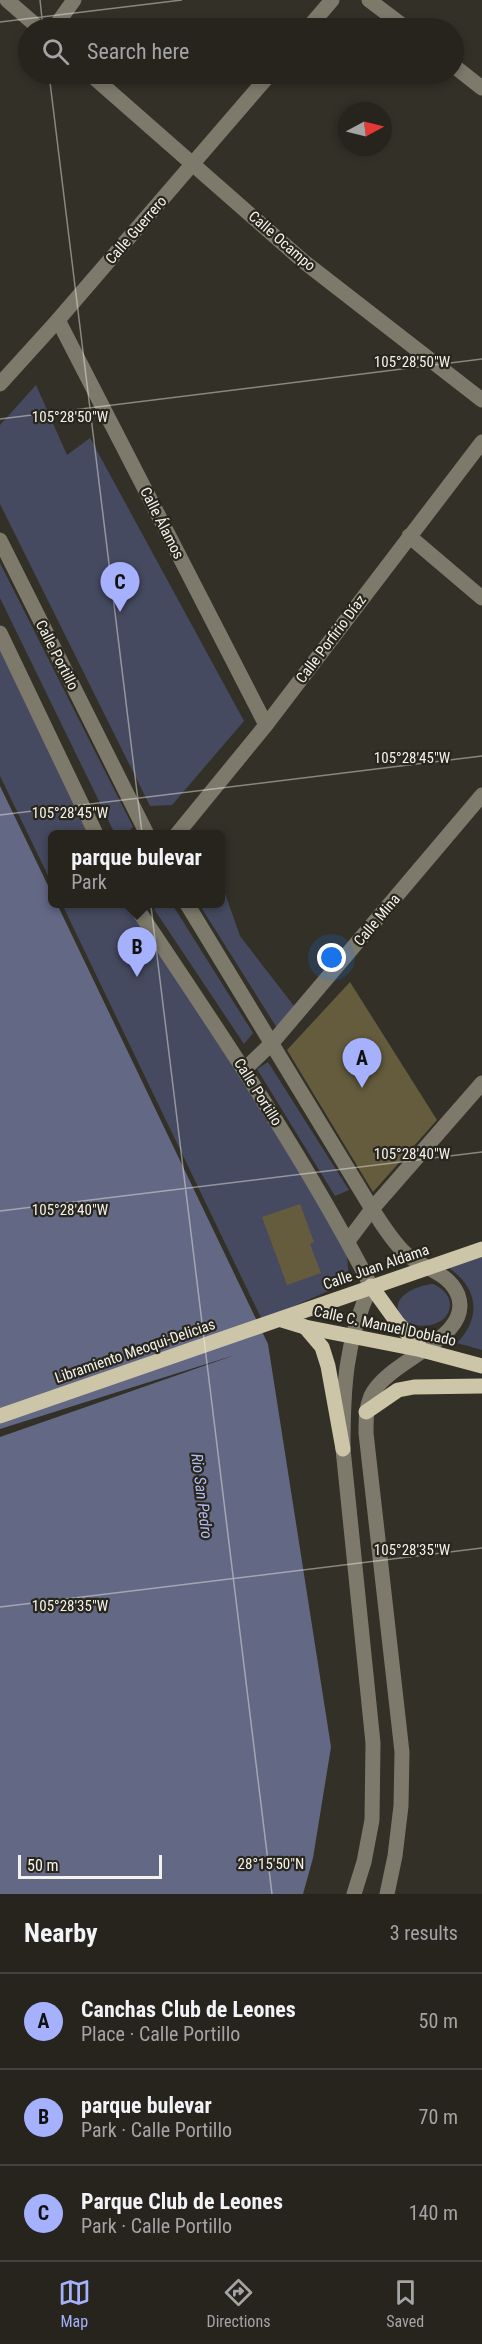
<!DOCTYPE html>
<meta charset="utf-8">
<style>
:root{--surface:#26241d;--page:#32302a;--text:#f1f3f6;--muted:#a4a4a4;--line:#42413b;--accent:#a5b1fc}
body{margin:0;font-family:"Roboto Condensed",sans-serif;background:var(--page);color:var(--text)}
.compass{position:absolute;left:338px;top:102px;width:54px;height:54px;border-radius:50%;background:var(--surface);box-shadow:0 3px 9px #0003;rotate:83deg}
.scale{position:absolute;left:18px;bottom:15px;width:144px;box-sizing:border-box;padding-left:6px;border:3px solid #f3f2ec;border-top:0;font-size:16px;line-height:21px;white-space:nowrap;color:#f3f2ec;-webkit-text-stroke:4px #28261d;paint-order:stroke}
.you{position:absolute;left:332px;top:958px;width:21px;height:21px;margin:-15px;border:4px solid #fff;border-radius:50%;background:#1a73e8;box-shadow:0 0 0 9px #1a73e833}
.badge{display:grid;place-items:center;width:39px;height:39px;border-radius:50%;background:var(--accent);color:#111;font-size:20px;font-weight:700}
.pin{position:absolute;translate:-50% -50px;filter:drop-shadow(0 2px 3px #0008)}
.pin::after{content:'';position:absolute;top:32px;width:21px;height:18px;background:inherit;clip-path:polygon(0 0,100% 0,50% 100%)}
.popup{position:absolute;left:48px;top:830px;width:177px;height:78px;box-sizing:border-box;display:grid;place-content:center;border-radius:9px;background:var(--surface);filter:drop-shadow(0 2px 4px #0005);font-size:20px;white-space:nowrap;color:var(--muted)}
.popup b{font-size:22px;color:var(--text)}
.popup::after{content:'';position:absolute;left:50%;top:100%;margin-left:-12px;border:12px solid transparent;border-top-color:var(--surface)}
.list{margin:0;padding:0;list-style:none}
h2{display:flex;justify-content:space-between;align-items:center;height:78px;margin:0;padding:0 24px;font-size:26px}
h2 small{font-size:20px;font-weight:400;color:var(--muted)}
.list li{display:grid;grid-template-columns:39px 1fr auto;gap:18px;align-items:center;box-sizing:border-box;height:96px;padding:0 24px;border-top:2px solid var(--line)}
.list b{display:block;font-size:22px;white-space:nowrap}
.list p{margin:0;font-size:20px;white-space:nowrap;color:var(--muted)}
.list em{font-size:20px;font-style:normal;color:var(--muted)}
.icon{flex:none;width:33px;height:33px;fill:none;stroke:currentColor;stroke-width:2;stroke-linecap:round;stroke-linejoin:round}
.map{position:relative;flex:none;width:482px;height:1894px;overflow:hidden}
.search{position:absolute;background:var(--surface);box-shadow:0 3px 9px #0003;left:18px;right:18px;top:18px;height:66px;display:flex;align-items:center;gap:15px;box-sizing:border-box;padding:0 21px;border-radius:33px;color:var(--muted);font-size:22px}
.sheet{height:366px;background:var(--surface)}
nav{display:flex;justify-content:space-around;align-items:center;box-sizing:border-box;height:84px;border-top:2px solid var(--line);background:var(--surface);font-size:16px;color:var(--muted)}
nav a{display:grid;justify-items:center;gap:3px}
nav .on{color:var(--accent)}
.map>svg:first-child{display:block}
.green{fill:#464a60}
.water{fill:#636885}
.building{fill:#645c3d}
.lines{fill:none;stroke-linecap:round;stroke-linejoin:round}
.minor{stroke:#7d7a6c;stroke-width:15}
.major{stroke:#ccc5a8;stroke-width:15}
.ticks{fill:none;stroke:#f3f2ec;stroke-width:1.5;stroke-opacity:0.45}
.labels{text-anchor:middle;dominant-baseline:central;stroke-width:4.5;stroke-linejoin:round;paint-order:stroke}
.street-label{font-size:15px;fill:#f3f2ec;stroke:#28261d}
.water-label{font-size:16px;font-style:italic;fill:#b2bbf1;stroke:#28261d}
.ticks-label{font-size:15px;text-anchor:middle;fill:#f3f2ec;stroke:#28261d;stroke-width:4.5;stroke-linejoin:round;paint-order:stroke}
</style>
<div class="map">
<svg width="482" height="1894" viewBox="0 0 482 1894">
<rect width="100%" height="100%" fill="#323027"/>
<g class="green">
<path d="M36,385L67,455L90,438L244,721L172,805L150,806L0,504V425Z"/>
<path d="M0,563L133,827L126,834H115L0,598Z"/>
<path d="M0,643L96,834H53V886L0,776Z"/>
<path d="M221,882L240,936L294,1006L277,1028L199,904H221Z"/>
<path d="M62,904H130L224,1046L309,1187L347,1255L349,1282L262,1320Z"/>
<path d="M161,904H172L253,1033L244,1044L154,909Z"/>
<path d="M268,1062L349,1190L335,1196L257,1069Z"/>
<path d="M482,1257V1350L457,1343C482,1317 478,1288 449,1268Z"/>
<path d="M433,1284C445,1289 454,1300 448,1313C441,1328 413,1330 402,1318C386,1298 417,1285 433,1284Z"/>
</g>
<path class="water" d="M0,786L53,896V904H57L268,1344L331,1747L313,1858L303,1894H0V1437L235,1355L0,1429Z"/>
<g class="building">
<path d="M350,982L437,1120L373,1192L287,1050Z"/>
<path d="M300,1204L314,1242L310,1244L321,1273L287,1285L262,1217Z"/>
</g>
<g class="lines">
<g class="minor">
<path d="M7,0L39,28"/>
<path d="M369,0L406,28"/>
<path d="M54,28L74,0"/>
<path d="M308,28L332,0"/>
<path d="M454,66L482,88"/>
<path d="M90,74L303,261L482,400"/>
<path d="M58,320L266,725"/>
<path d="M0,384L58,320L270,74"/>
<path d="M409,536L482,598"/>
<path d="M0,540L147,834"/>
<path d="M0,633L96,834"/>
<path d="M177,834L266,725L482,442"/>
<path d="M134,904C217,1028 302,1153 371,1286C345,1341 343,1389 343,1449L373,1743L372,1820L364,1862L354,1894"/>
<path d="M187,904L372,1209C382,1224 392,1241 405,1253C422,1269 448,1271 458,1295C474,1339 388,1359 371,1396C366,1408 366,1420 366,1433L402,1752L401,1806L395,1856L387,1894"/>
<path d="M245,1069L272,1043L482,795"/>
<path d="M348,1241L372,1209L482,1083"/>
</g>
<g class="major">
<path d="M371,1286L397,1322L422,1350"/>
<path d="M282,1320L305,1327L422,1350L482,1366"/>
<path d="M305,1327L322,1347L328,1366L343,1449"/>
<path d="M366,1412L398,1390L414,1387L482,1386"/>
<path d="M0,1416L482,1249"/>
</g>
</g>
<path class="ticks" d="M40,0L43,28M0,22L182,0M49,74L272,1894M0,419L482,359M0,815L482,756M0,1211L482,1152M0,1607L482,1548"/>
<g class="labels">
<g class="street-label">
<text transform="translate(136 230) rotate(-49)">Calle Guerrero</text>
<text transform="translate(282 241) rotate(41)">Calle Ocampo</text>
<text transform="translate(162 523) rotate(63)">Calle Álamos</text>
<text transform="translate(331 639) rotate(-53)">Calle Porfirio Díaz</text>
<text transform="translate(57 655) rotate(63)">Calle Portillo</text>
<text transform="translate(377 920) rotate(-50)">Calle Mina</text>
<text transform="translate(258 1092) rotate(58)">Calle Portillo</text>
<text transform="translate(376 1267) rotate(-19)">Calle Juan Aldama</text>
<text transform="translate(385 1326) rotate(12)">Calle C. Manuel Doblado</text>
<text transform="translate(135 1351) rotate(-19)">Libramiento Meoqui-Delicias</text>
</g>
<g class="water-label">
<text transform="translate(202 1496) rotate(83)">Rio San Pedro</text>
</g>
</g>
<g class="ticks-label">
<text x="412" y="367">105°28'50"W</text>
<text x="70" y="422">105°28'50"W</text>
<text x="412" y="763">105°28'45"W</text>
<text x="70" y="818">105°28'45"W</text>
<text x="412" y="1159">105°28'40"W</text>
<text x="70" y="1215">105°28'40"W</text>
<text x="412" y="1555">105°28'35"W</text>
<text x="70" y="1611">105°28'35"W</text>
<text x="271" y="1869">28°15'50"N</text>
</g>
</svg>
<svg class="compass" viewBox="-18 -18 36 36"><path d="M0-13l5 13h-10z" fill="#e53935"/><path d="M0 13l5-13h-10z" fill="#a4a4a4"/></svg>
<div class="scale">50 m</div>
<div class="you"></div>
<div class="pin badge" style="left:362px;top:1088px">A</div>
<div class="pin badge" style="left:137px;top:977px">B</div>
<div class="popup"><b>parque bulevar</b>Park</div>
<div class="pin badge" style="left:120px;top:612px">C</div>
<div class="search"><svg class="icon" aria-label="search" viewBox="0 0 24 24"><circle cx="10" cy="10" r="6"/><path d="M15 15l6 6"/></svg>Search here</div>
</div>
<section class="sheet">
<h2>Nearby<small>3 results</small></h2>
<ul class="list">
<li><span class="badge">A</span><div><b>Canchas Club de Leones</b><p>Place · Calle Portillo</p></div><em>50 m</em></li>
<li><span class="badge">B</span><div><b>parque bulevar</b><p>Park · Calle Portillo</p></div><em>70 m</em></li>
<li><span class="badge">C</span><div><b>Parque Club de Leones</b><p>Park · Calle Portillo</p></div><em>140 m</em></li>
</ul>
</section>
<nav>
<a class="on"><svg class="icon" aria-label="map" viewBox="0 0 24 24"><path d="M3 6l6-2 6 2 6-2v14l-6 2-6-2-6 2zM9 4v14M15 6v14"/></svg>Map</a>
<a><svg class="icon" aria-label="directions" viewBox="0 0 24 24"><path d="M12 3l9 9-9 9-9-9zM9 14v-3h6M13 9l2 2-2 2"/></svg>Directions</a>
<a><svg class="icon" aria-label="saved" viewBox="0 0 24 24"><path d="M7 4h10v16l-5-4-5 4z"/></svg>Saved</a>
</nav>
